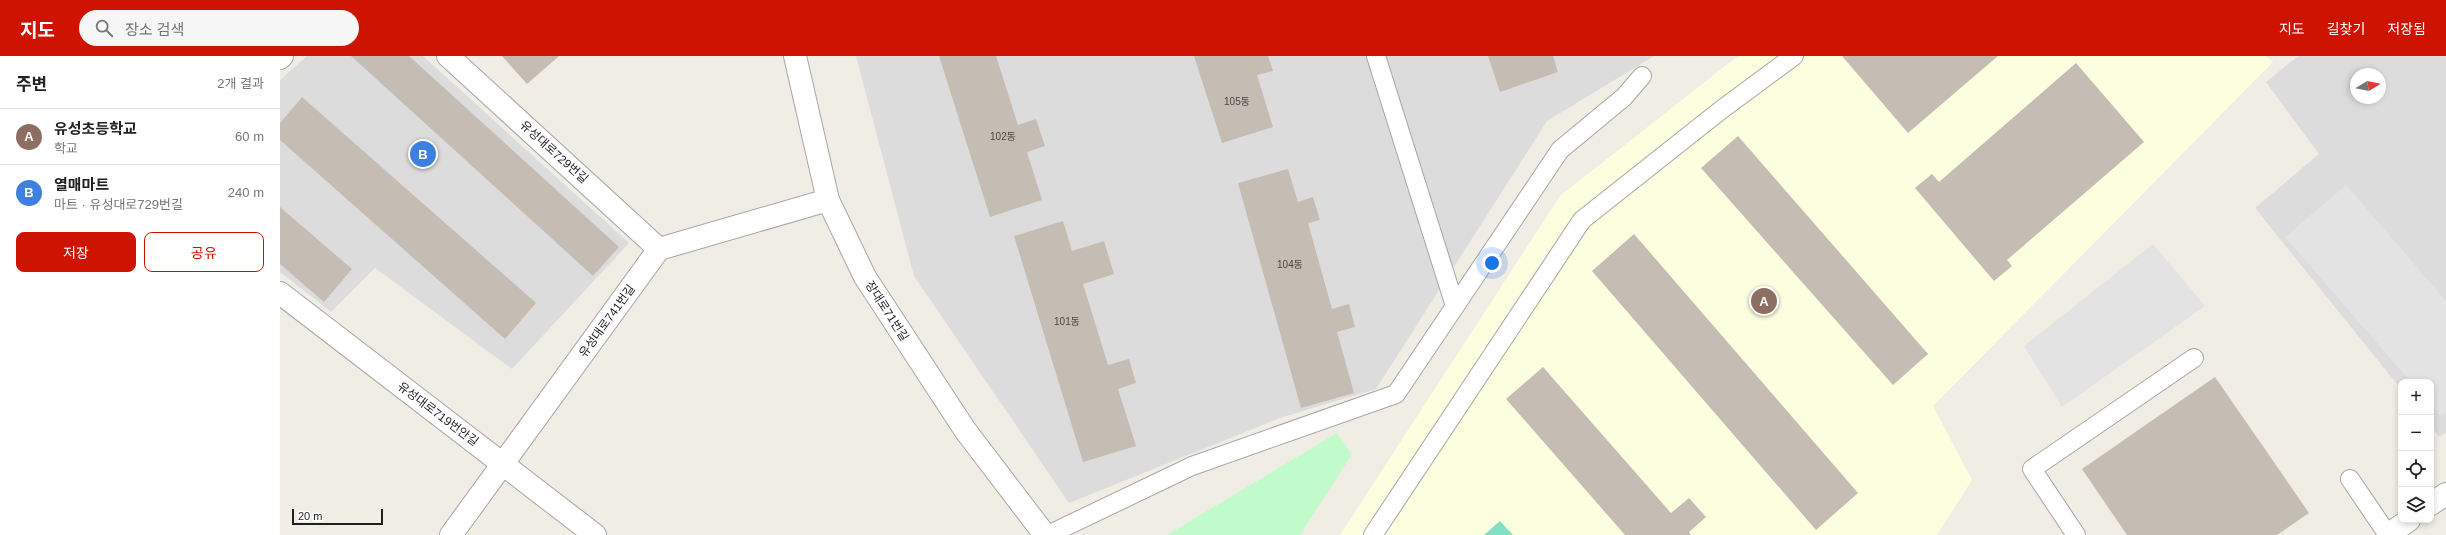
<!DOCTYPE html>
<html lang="ko">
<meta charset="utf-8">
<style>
:root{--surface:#fff;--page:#f6f6f6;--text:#222;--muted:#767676;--line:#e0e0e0;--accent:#ce1300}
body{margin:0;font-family:Helvetica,"Noto Sans KR",sans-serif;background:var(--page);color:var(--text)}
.controls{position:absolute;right:12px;bottom:12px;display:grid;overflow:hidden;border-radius:8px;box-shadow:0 2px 6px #0003}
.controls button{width:36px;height:36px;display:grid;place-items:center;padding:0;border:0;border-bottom:1px solid var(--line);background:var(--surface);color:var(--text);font:20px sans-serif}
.compass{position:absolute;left:2070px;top:12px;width:36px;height:36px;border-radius:50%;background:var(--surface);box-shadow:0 2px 6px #0003;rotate:80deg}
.scale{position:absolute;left:12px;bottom:10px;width:91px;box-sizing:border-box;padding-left:4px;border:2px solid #1f1f1f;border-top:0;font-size:11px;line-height:14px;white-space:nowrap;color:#1f1f1f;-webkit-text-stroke:3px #fff;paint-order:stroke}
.you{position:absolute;left:1212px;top:207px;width:14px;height:14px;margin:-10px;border:3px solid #fff;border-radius:50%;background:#1a73e8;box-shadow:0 0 0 6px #1a73e833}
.badge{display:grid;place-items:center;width:26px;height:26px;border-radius:50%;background:var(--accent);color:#fff;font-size:13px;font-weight:700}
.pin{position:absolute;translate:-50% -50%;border:2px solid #fff;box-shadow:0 1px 4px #0006}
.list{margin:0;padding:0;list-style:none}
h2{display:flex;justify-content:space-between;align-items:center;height:52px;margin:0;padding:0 16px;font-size:17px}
h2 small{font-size:13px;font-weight:400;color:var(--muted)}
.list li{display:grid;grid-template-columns:26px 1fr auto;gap:12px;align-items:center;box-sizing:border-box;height:56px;padding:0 16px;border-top:1px solid var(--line)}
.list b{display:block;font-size:15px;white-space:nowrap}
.list p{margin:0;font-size:13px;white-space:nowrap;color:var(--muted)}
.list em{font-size:13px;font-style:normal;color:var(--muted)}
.actions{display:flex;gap:8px;padding:12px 16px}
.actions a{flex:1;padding:9px 0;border:1px solid var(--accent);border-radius:8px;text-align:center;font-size:14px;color:var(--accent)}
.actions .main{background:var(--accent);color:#fff}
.icon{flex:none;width:22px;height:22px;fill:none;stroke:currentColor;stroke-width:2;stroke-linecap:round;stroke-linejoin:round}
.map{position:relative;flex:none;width:2166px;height:479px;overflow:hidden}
header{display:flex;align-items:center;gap:24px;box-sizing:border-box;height:56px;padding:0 20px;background:var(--accent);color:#fff}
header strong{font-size:19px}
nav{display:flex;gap:22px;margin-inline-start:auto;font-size:14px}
.search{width:280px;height:36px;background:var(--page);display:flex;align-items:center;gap:10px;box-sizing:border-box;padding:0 14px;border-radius:22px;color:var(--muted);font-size:15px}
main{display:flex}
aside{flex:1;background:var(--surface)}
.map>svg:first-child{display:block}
.residential{fill:#dddcdc;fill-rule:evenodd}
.education{fill:#fcffdf}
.park{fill:#c1fbcb}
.pitch{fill:#81e1c5}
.parking{fill:#e3e3e3}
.building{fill:#c5bcb4}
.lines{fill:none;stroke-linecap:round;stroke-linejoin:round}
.service-casing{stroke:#a6a6a6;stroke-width:20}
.minor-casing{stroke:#a6a6a6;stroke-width:24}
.tertiary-casing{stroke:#a6a6a6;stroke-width:24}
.service{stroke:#fff;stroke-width:18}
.minor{stroke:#fff;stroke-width:22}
.tertiary{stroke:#fff;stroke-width:22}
.labels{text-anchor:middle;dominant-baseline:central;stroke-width:3;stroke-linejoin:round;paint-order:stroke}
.number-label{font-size:10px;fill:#484644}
.street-label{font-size:12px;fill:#1f1f1f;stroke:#fff}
</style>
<header>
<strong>지도</strong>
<div class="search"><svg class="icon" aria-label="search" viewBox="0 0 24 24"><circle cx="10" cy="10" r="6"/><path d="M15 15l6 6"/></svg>장소 검색</div>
<nav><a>지도</a><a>길찾기</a><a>저장됨</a></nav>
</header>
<main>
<aside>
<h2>주변<small>2개 결과</small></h2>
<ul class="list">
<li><span class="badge" style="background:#8d6e63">A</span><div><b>유성초등학교</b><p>학교</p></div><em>60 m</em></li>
<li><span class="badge" style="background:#3f7fe0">B</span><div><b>열매마트</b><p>마트 · 유성대로729번길</p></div><em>240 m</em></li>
</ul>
<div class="actions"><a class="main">저장</a><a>공유</a></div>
</aside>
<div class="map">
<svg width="2166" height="479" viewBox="0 0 2166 479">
<rect width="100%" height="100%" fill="#f0ede5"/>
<g class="residential">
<path d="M27,0H143L349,187L232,313L95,212L51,256L0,216V24Z"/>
<path d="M576,0H1374L1267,65L1096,333L1000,362L789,447L634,220Z"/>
<path d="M2018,0H2166V376L2159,381L2151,370V326H2121V333L1975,152L2039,98L1986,26ZM2076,18H2100V42H2076Z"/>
</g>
<path class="education" d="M1458,0H1986L1993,6L1653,350L1692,424L1657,479H1060L1280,140Z"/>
<path class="park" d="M1057,377L1072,398L1020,479H887Z"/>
<path class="pitch" d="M1220,465L1233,479H1204Z"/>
<g class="parking">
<path d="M2066,129L2166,245V356L2160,360L2151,349V326H2131L2005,181Z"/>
<path d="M1873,188L1925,250L1782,351L1744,290Z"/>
</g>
<g class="building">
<path d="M71,0H129L339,191L313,220Z"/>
<path d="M222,0H279L247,28Z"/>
<path d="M659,0H716L738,69L756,63L765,90L747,96L762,144L710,161Z"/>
<path d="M914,0H988L993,15L977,19L993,71L942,87Z"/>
<path d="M1208,0H1273L1278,16L1220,36Z"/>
<path d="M1562,0H1718L1628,77Z"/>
<path d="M1796,7L1864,86L1727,204L1732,210L1714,225L1635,132L1652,118L1659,126Z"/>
<path d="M22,41L256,247L225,283L0,84V67Z"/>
<path d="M1458,80L1648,298L1613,329L1421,112Z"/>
<path d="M1008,113L1018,146L1033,141L1040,164L1028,167L1052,253L1069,248L1075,271L1057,276L1074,337L1021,352L958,127Z"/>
<path d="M0,151L72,213L44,246L0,208Z"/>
<path d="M783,165L792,195L824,185L834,218L803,228L828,309L849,303L856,327L838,333L856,390L803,406L734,180Z"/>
<path d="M1354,178L1578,437L1536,474L1312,215Z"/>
<path d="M1263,311L1391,457L1409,442L1426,461L1409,476L1411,479H1345L1226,343Z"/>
<path d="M1935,321L2029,457L1997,479H1847L1802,413Z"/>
</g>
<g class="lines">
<g class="service-casing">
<g id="service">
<path d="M1096,0L1175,250"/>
<path d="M2070,423L2108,479"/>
<path d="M768,479L912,410L1116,338L1280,94L1344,41L1362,20"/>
<path d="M1093,479L1302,164L1441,54L1514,0"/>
<path d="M1796,479L1752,413L1914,302"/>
</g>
</g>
<g class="minor-casing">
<g id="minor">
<path d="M168,0L379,193"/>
<path d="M515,0L548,144L585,221L685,374L765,479"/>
<path d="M0,2L2,0"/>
<path d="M0,237L315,479"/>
<path d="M171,479L379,193L548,144"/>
</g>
</g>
<g class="tertiary-casing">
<g id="tertiary">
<path d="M2151,448L2166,438"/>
<path d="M2108,479L2129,464"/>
</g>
</g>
<use href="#service" class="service"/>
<use href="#minor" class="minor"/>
<use href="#tertiary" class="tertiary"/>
</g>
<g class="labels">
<g class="number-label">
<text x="957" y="45">105동</text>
<text x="723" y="80">102동</text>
<text x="1010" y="208">104동</text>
<text x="787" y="265">101동</text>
</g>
<g class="street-label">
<text transform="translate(274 96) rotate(42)">유성대로729번길</text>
<text transform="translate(607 255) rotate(57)">장대로71번길</text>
<text transform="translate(327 265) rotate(-54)">유성대로741번길</text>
<text transform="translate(158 358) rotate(37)">유성대로719번안길</text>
</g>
</g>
</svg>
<div class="controls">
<button>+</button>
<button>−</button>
<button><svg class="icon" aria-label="locate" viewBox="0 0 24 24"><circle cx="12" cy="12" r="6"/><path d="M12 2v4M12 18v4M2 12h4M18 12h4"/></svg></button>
<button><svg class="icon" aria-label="layers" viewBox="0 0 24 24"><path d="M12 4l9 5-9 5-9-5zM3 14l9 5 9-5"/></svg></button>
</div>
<svg class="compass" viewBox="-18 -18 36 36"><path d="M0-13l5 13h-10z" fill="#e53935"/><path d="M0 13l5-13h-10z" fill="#767676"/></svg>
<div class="scale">20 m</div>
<div class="you"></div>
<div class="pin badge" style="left:1484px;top:245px;background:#8d6e63">A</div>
<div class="pin badge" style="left:143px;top:98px;background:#3f7fe0">B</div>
</div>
</main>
